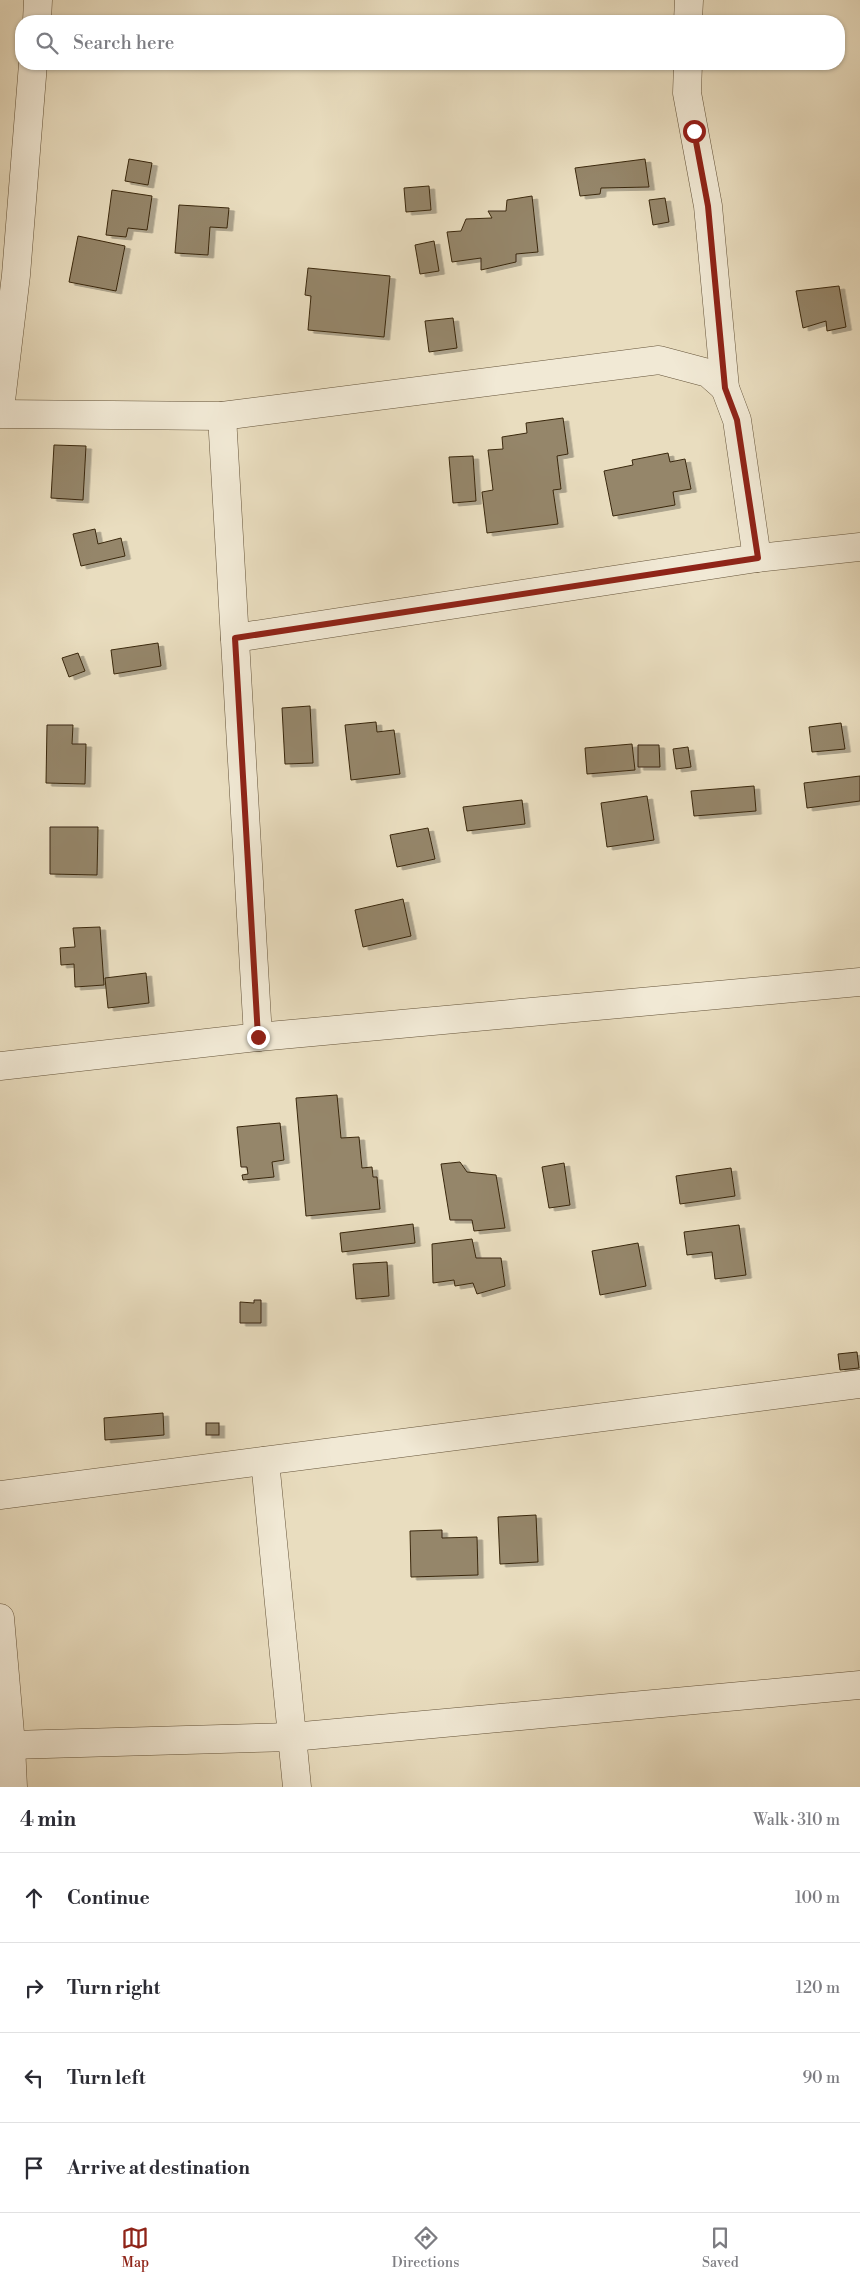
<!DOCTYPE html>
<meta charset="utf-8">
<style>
:root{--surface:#fff;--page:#f7f7f7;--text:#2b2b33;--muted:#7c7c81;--line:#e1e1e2;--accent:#8f2418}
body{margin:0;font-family:"Libre Bodoni",serif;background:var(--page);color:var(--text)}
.stop{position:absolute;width:15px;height:15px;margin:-11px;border:4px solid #8f2418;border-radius:50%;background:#fff}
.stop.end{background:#8f2418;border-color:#fff;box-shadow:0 1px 5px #0008}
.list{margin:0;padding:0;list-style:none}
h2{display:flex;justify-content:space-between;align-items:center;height:65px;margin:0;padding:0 20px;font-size:21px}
h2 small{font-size:16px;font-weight:400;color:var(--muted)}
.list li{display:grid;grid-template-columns:32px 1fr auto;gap:15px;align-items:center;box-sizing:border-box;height:90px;padding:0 20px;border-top:1px solid var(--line)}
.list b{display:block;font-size:19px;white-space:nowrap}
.list em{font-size:16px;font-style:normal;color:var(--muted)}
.icon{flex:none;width:28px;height:28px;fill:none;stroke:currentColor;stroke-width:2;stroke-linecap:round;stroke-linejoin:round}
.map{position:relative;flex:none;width:860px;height:1787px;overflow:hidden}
.search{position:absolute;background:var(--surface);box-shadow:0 1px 4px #0004;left:15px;right:15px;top:15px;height:55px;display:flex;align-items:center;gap:12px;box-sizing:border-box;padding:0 18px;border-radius:20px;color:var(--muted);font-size:19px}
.sheet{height:425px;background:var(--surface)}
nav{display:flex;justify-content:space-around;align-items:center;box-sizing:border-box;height:70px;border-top:1px solid var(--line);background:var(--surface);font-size:14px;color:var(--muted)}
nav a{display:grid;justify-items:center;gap:2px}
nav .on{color:var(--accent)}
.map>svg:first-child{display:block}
.building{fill:#95866a;stroke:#39270e;filter:url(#shadow)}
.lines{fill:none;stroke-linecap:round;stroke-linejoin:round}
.minor-casing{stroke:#65543a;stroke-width:29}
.minor{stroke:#f1e9d5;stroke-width:28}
.route{stroke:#8f2418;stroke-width:6}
</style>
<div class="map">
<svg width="860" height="1787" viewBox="0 0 860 1787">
<defs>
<filter id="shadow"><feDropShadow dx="5.5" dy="3" stdDeviation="0" flood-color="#0004"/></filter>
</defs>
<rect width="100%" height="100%" fill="#e9ddbf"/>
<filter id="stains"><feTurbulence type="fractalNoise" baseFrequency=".004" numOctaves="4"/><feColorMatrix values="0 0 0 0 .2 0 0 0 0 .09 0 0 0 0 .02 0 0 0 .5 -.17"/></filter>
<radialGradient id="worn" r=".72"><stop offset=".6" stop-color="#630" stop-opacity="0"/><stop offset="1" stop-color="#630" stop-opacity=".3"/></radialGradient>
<g class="building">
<path d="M129,159L152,163L148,185L125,181Z"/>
<path d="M645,159L649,187L601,188L600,194L580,196L575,168Z"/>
<path d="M429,186L431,210L406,212L404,188Z"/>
<path d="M112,190L152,196L147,230L128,228L126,237L106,235Z"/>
<path d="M532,196L538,252L516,254V262L481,270V258L452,262L447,232L461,231L466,219L492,218L488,211H506L507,200Z"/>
<path d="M665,198L669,222L653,225L649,200Z"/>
<path d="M179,205L229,208L227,228L210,227L208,255L175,253Z"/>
<path d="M78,236L125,246L116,291L69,282Z"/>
<path d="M434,241L439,271L420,274L415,245Z"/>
<path d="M308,268L390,276L384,337L308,330L311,296L305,295Z"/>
<path d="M839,286L846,327L827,331L826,321L803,328L796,291Z"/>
<path d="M453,318L457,348L429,352L425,321Z"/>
<path d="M563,418L568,454L557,456L561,489L553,490L558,524L487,533L482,492L493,490L488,450L503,449L502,437L527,433L526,423Z"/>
<path d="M54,445L86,446L83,500L51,498Z"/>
<path d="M668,453L670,462L685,459L691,489L673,492L675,505L613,516L604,471L633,465L632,460Z"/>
<path d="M473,456L476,501L453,503L449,457Z"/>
<path d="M95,529L98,544L121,538L125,556L81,566L73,534Z"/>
<path d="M158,643L161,666L114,674L111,650Z"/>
<path d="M78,653L85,671L69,677L62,658Z"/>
<path d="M310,706L313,763L285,764L282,708Z"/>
<path d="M376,722L377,732L394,730L400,774L351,780L345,725Z"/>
<path d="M841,723L845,749L812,752L809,727Z"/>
<path d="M47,725H73L72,744H86L85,784L46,783Z"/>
<path d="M632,744L635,770L587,774L585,748Z"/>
<path d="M638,745H659L660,767H638Z"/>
<path d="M688,747L691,767L676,769L673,749Z"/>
<path d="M860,776V801L807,808L804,783Z"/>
<path d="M754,786L756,811L694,816L691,791Z"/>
<path d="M647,796L654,840L607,847L601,803Z"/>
<path d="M522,800L525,824L467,831L463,807Z"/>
<path d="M50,827H98L97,875L50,874Z"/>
<path d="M428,828L435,859L397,867L390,835Z"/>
<path d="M403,899L411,936L363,947L355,910Z"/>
<path d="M100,927L104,985L75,987L74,964L61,965L60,948L75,947L73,928Z"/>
<path d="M146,973L149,1003L108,1008L105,978Z"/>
<path d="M337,1095L341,1138L359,1137L362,1168L372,1167L373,1177H377L380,1209L306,1216L296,1098Z"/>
<path d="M280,1123L284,1160L272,1162L274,1177L243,1180L242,1175L248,1174L247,1167H241L237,1127Z"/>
<path d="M460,1162L467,1172L496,1175L505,1228L474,1231L472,1220H450L441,1164Z"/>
<path d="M564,1163L570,1205L549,1208L542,1167Z"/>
<path d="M731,1168L735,1196L680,1204L676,1176Z"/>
<path d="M413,1224L415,1243L342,1252L340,1233Z"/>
<path d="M739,1225L746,1275L715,1279L712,1252L687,1255L684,1232Z"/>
<path d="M472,1239L476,1258H501L505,1286L477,1294L473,1283L455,1286L454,1280L433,1283L432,1244Z"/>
<path d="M638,1243L646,1286L600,1295L592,1251Z"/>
<path d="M387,1262L389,1296L356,1299L353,1264Z"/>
<path d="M254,1300H261V1323H240V1302L254,1303Z"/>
<path d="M857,1352L859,1368L840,1370L838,1354Z"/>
<path d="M163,1413L164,1435L105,1440L104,1418Z"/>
<rect x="206" y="1423" width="13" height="12"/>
<path d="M536,1515L538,1562L500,1564L498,1517Z"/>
<path d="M442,1530V1538L477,1537L478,1575L411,1577L410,1531Z"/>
</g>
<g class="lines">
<g class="minor-casing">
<g id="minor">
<path d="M37,21L38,0"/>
<path d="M688,21L689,0"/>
<path d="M688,64L687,93L708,206L725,388L737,420L757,558"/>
<path d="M0,409L16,275L33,64"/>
<path d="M0,414L222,416L659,360L708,373L725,388"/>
<path d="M222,416L258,1037"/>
<path d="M235,638L757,558L860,547"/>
<path d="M0,1066L258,1037L860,982"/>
<path d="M265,1461L297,1787"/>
<path d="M0,1495L860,1384"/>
<path d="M0,1618L11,1745L13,1787"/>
<path d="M11,1745L292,1737L860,1685"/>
</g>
</g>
<use href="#minor" class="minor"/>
</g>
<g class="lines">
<path class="route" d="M258,1037L235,638L758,558L737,420L725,388L708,206L694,131"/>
</g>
<rect width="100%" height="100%" filter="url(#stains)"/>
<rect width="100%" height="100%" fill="url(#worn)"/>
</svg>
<div class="stop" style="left:694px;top:131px"></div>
<div class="stop end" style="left:258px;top:1037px"></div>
<div class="search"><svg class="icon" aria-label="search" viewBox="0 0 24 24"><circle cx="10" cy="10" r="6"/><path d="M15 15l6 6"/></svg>Search here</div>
</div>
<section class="sheet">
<h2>4 min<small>Walk · 310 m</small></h2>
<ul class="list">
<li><svg class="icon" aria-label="ahead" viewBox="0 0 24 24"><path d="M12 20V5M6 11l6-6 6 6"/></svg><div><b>Continue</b></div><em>100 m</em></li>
<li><svg class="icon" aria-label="right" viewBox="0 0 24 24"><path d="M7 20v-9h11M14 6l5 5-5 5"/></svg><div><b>Turn right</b></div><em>120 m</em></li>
<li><svg class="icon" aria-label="left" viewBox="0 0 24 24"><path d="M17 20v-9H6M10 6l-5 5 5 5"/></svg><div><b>Turn left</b></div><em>90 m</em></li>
<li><svg class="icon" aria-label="arrive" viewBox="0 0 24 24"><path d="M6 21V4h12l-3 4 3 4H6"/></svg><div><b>Arrive at destination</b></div></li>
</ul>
</section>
<nav>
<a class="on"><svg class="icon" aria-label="map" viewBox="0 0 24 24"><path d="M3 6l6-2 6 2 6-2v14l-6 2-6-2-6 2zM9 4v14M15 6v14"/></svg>Map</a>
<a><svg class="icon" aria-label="directions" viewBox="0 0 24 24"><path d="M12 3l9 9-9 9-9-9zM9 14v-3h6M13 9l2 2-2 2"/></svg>Directions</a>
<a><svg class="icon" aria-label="saved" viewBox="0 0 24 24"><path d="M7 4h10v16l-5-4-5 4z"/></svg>Saved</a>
</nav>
